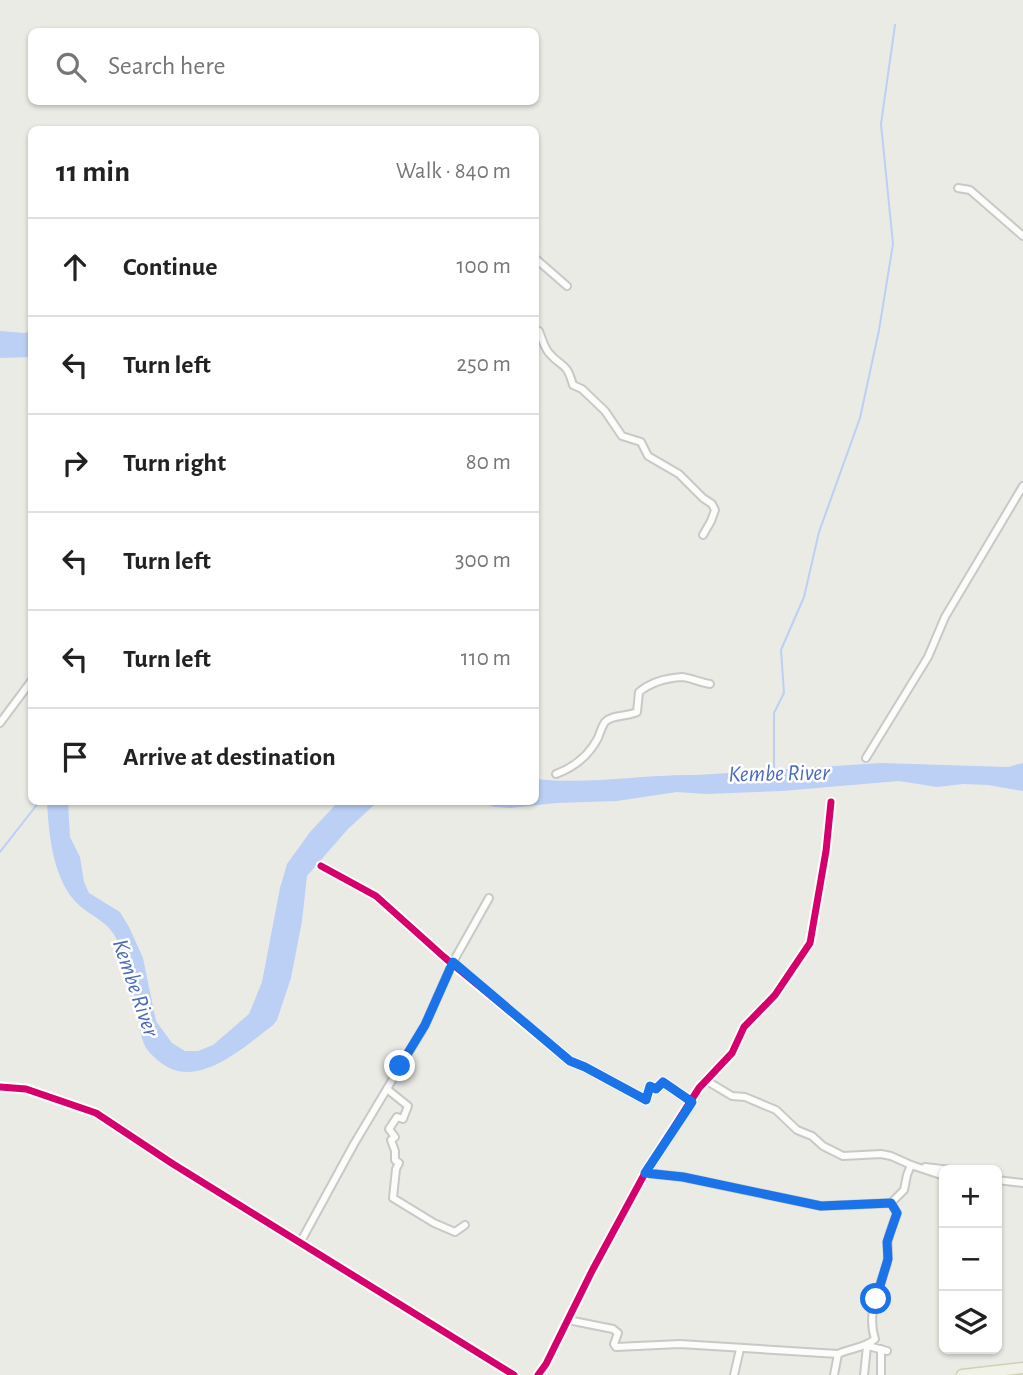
<!DOCTYPE html>
<meta charset="utf-8">
<style>
:root{--surface:#fff;--page:#f6f6f6;--text:#222;--muted:#767676;--line:#e0e0e0}
body{margin:0;font-family:"Alegreya Sans",sans-serif;background:var(--page);color:var(--text)}
.controls{position:absolute;right:21px;bottom:21px;display:grid;overflow:hidden;border-radius:10px;box-shadow:0 2px 5px #0004}
.controls button{width:63px;height:63px;display:grid;place-items:center;padding:0;border:0;border-bottom:2px solid var(--line);background:var(--surface);color:var(--text);font:35px sans-serif}
.stop{position:absolute;width:21px;height:21px;margin:-16px;border:5px solid #1a73e8;border-radius:50%;background:#fff}
.stop.end{background:#1a73e8;border-color:#fff;box-shadow:0 2px 7px #0008}
.list{margin:0;padding:0;list-style:none}
h2{display:flex;justify-content:space-between;align-items:center;height:91px;margin:0;padding:0 28px;font-size:30px}
h2 small{font-size:23px;font-weight:400;color:var(--muted)}
.list li{display:grid;grid-template-columns:46px 1fr auto;gap:21px;align-items:center;box-sizing:border-box;height:98px;padding:0 28px;border-top:2px solid var(--line)}
.list b{display:block;font-size:26px;white-space:nowrap}
.list em{font-size:23px;font-style:normal;color:var(--muted)}
.icon{flex:none;width:38px;height:38px;fill:none;stroke:currentColor;stroke-width:2;stroke-linecap:round;stroke-linejoin:round}
.map{position:relative;flex:none;width:1023px;height:1375px;overflow:hidden}
.search{position:absolute;background:var(--surface);box-shadow:0 2px 5px #0004;left:28px;top:28px;width:511px;height:77px;display:flex;align-items:center;gap:18px;box-sizing:border-box;padding:0 24px;border-radius:10px;color:var(--muted);font-size:26px}
.panel{position:absolute;background:var(--surface);box-shadow:0 2px 5px #0004;left:28px;top:126px;width:511px;height:679px;border-radius:10px}
.map>svg:first-child{display:block}
.water{fill:#bbd0f4}
.lines{fill:none;stroke-linecap:round;stroke-linejoin:round}
.stream{stroke:#bbd0f4;stroke-width:2}
.minor-casing{stroke:#c8c9c7;stroke-width:10}
.primary-casing{stroke:#d1d0b4;stroke-width:13}
.minor{stroke:#fcfcfb;stroke-width:6}
.primary{stroke:#f1f2e7;stroke-width:10}
.cycleway-casing{stroke:#fff;stroke-width:11}
.cycleway{stroke:#d6006c;stroke-width:7}
.route{stroke:#1a73e8;stroke-width:9}
.labels{text-anchor:middle;dominant-baseline:central;stroke-width:5;stroke-linejoin:round;paint-order:stroke}
.water-label{font-size:23px;font-style:italic;fill:#4a6abb;stroke:#fff}
</style>
<div class="map">
<svg width="1023" height="1375" viewBox="0 0 1023 1375">
<rect width="100%" height="100%" fill="#ebebe5"/>
<g class="water">
<path d="M31,330V357L0,358V331L25,333Z"/>
<path d="M881,763L1008,767L1023,763V791L988,785L963,784L937,787L899,781L782,791L706,794L677,792L617,801L556,803L511,808L495,807L478,802H536V779C590,785 643,774 697,775Z"/>
<path d="M47,802H68L70,837L80,857L84,882L89,893L120,912L129,927L143,958L156,1021L172,1043L185,1051H198L213,1045L249,1014L262,982L280,888L287,864L310,832L338,802H401H382L373,806L348,829L307,876L302,921L291,978L277,1020L273,1025C244,1047 197,1092 160,1062C155,1058 148,1052 145,1046C140,1036 139,1021 137,1010C133,985 127,960 116,938C108,922 93,917 80,906C53,882 49,836 47,802Z"/>
</g>
<g class="lines">
<g class="stream">
<path d="M774,769V713L784,693L781,650L804,597L819,532L860,418L879,330L893,244L881,124L895,25"/>
<path d="M0,852L39,802"/>
</g>
<g class="minor-casing">
<g id="minor">
<path d="M958,188L970,190L1023,236"/>
<path d="M536,259L567,286"/>
<path d="M539,331C542,339 544,347 549,353C563,369 566,361 573,385L582,389L605,411L622,436L641,442L648,456L679,474L703,498L712,504L715,510L711,521L703,535"/>
<path d="M0,723L32,680"/>
<path d="M866,758L928,657L945,617L1023,486"/>
<path d="M556,774C575,767 589,755 598,738C600,733 602,726 605,722C613,714 627,717 637,712L639,692C651,682 667,678 682,677C688,677 702,683 710,684"/>
<path d="M321,866L376,896L444,957L570,1061L585,1067L646,1100L650,1086L656,1089L663,1082L692,1102"/>
<path d="M707,1081L732,1096L745,1097L776,1110L797,1130L812,1136L823,1146L843,1156L881,1154L891,1156L911,1165"/>
<path d="M0,1087L26,1089L96,1113L173,1164L514,1375"/>
<path d="M387,1089L408,1106L403,1119L397,1117L389,1129L395,1137L391,1140L395,1151V1160L399,1163L396,1169L393,1198L434,1223L455,1232L465,1225"/>
<path d="M925,1167L951,1170"/>
<path d="M645,1173L683,1177L821,1206L891,1203L904,1190L907,1175L911,1165L944,1176"/>
<path d="M997,1180L1023,1183"/>
<path d="M300,1243L354,1144L425,1025L453,962L489,898"/>
<path d="M568,1320L613,1329L618,1333L614,1344L616,1347L680,1344L838,1354"/>
<path d="M868,1346L887,1351"/>
<path d="M881,1349V1375"/>
<path d="M538,1375L546,1364L592,1271L645,1173L699,1088L732,1053L744,1027L775,995L810,943L826,851L831,802"/>
<path d="M734,1375L740,1349"/>
<path d="M834,1375L838,1354C851,1348 865,1348 875,1339C866,1313 880,1288 887,1263C889,1255 887,1248 888,1240C890,1231 894,1222 897,1213L891,1203"/>
<path d="M864,1375L867,1346"/>
</g>
</g>
<g class="primary-casing">
<path id="primary" d="M962,1375L1023,1368"/>
</g>
<use href="#minor" class="minor"/>
<use href="#primary" class="primary"/>
<g class="cycleway-casing">
<g id="cycleway">
<path d="M321,866L376,896L444,957L570,1061L585,1067L646,1100L650,1086L656,1089L663,1082L692,1102"/>
<path d="M0,1087L26,1089L96,1113L173,1164L514,1375"/>
<path d="M538,1375L546,1364L592,1271L645,1173L699,1088L732,1053L744,1027L775,995L810,943L826,851L831,802"/>
</g>
</g>
<use href="#cycleway" class="cycleway"/>
</g>
<g class="lines">
<path class="route" d="M400,1066L425,1025L453,962L570,1061L585,1067L646,1100L650,1086L656,1089L663,1082L692,1102L645,1173L683,1177L821,1206L891,1203L897,1213L887,1242L888,1259L876,1299"/>
</g>
<g class="labels">
<g class="water-label">
<text transform="translate(779 774) rotate(-1)">Kembe River</text>
<text transform="translate(135 988) rotate(71)">Kembe River</text>
</g>
</g>
</svg>
<div class="controls">
<button>+</button>
<button>−</button>
<button><svg class="icon" aria-label="layers" viewBox="0 0 24 24"><path d="M12 4l9 5-9 5-9-5zM3 14l9 5 9-5"/></svg></button>
</div>
<div class="stop" style="left:876px;top:1299px"></div>
<div class="stop end" style="left:400px;top:1066px"></div>
<div class="search"><svg class="icon" aria-label="search" viewBox="0 0 24 24"><circle cx="10" cy="10" r="6"/><path d="M15 15l6 6"/></svg>Search here</div>
<section class="panel">
<h2>11 min<small>Walk · 840 m</small></h2>
<ul class="list">
<li><svg class="icon" aria-label="ahead" viewBox="0 0 24 24"><path d="M12 20V5M6 11l6-6 6 6"/></svg><div><b>Continue</b></div><em>100 m</em></li>
<li><svg class="icon" aria-label="left" viewBox="0 0 24 24"><path d="M17 20v-9H6M10 6l-5 5 5 5"/></svg><div><b>Turn left</b></div><em>250 m</em></li>
<li><svg class="icon" aria-label="right" viewBox="0 0 24 24"><path d="M7 20v-9h11M14 6l5 5-5 5"/></svg><div><b>Turn right</b></div><em>80 m</em></li>
<li><svg class="icon" aria-label="left" viewBox="0 0 24 24"><path d="M17 20v-9H6M10 6l-5 5 5 5"/></svg><div><b>Turn left</b></div><em>300 m</em></li>
<li><svg class="icon" aria-label="left" viewBox="0 0 24 24"><path d="M17 20v-9H6M10 6l-5 5 5 5"/></svg><div><b>Turn left</b></div><em>110 m</em></li>
<li><svg class="icon" aria-label="arrive" viewBox="0 0 24 24"><path d="M6 21V4h12l-3 4 3 4H6"/></svg><div><b>Arrive at destination</b></div></li>
</ul>
</section>
</div>
